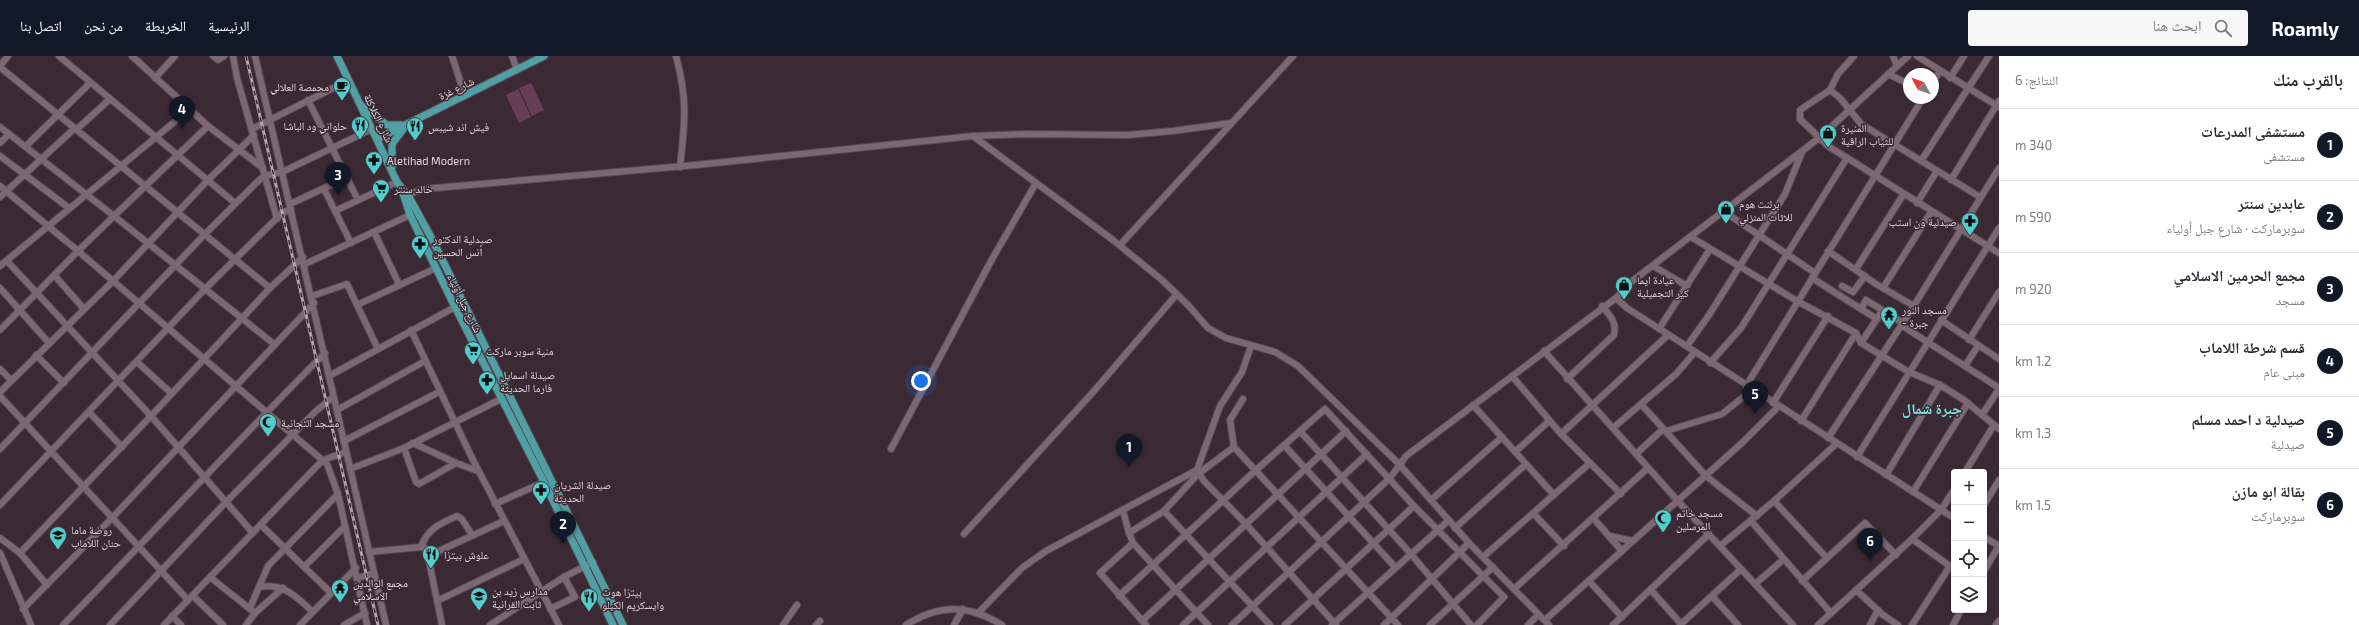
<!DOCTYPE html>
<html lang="ar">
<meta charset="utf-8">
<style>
:root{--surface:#fff;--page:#f7f7f7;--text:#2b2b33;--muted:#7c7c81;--line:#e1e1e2;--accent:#111827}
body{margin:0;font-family:"Exo 2","Noto Naskh Arabic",sans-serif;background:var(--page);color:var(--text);direction:rtl}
.controls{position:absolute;right:12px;bottom:12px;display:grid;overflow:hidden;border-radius:4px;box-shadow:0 1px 3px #0004}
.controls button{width:36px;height:36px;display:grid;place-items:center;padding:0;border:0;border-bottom:1px solid var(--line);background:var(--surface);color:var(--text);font:20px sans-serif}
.compass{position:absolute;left:1903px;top:12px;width:36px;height:36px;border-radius:50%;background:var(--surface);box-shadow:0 1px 3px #0004;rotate:311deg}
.you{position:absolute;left:921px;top:325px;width:14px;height:14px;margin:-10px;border:3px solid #fff;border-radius:50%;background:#1a73e8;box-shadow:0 0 0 6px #1a73e833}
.badge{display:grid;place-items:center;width:26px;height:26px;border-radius:50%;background:var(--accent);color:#fff;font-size:13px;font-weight:700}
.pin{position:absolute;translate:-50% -33px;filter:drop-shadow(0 1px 2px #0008)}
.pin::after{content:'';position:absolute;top:21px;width:14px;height:12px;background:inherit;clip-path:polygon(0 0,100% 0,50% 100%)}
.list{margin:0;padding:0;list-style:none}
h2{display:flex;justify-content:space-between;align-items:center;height:52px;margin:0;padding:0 16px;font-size:17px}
h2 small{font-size:13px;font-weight:400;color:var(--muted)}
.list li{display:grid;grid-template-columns:26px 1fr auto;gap:12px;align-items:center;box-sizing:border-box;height:72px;padding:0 16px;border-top:1px solid var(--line)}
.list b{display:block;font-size:15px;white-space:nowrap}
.list p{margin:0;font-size:13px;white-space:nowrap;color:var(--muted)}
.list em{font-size:13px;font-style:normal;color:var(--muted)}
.icon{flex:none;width:22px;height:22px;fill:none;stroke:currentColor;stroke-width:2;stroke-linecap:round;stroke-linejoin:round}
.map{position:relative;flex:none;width:1999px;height:569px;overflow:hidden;direction:ltr}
header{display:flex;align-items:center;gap:24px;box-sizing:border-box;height:56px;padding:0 20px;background:var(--accent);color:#fff}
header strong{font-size:19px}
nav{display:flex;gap:22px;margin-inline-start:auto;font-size:14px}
.search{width:280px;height:36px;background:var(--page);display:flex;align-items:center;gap:10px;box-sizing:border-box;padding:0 14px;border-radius:4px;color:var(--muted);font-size:15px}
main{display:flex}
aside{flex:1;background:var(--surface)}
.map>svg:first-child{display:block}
.pitch{fill:#683e57}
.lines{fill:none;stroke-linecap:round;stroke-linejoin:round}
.minor-casing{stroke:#574851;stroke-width:8}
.major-casing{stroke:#574851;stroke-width:9}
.minor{stroke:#7c6873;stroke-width:6}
.major{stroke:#509fa5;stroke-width:7}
.rail-casing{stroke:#b1a4ac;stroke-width:3}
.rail{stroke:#3b2a34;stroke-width:1.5;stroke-dasharray:4.5;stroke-linecap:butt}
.labels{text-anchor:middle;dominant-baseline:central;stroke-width:3;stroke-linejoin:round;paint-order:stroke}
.poi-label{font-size:11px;fill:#e0d4db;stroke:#3b2a34;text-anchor:start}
.street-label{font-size:11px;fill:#e0d4db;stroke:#3b2a34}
.district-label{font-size:15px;font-weight:bold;fill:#76e2e3;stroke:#3b2a34}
</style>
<header>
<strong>Roamly</strong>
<div class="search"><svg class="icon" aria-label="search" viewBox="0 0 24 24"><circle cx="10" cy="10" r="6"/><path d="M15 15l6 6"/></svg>ابحث هنا</div>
<nav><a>الرئيسية</a><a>الخريطة</a><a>من نحن</a><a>اتصل بنا</a></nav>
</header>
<main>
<aside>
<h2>بالقرب منك<small>النتائج: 6</small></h2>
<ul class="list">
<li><span class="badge">1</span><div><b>مستشفى المدرعات</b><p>مستشفى</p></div><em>340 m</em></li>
<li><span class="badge">2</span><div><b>عابدين سنتر</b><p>سوبرماركت · شارع جبل أولياء</p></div><em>590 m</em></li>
<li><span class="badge">3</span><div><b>مجمع الحرمين الاسلامي</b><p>مسجد</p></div><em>920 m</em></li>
<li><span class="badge">4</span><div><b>قسم شرطة اللاماب</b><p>مبنى عام</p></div><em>1.2 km</em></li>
<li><span class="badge">5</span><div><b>صيدلية د احمد مسلم</b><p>صيدلية</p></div><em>1.3 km</em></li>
<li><span class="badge">6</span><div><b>بقالة ابو مازن</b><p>سوبرماركت</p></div><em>1.5 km</em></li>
</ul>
</aside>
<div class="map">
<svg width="1999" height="569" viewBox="0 0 1999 569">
<rect width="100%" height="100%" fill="#3b2a34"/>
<g class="pitch">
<path d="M531,27L544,54L532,60L519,32Z"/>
<path d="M518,33L531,61L519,67L506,39Z"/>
</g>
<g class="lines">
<g class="minor-casing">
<g id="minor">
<path d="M59,0L235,147"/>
<path d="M132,0L208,70L263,112"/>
<path d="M213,0L218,4L224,0"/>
<path d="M233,0L237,22L277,163"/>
<path d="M255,0C300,190 342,379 386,569"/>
<path d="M452,0L465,40"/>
<path d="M512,0L517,14"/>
<path d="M676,0C688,45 685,65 680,111"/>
<path d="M1893,0L1897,10"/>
<path d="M1917,0L1999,51"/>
<path d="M0,10L8,0"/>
<path d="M0,11L270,232"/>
<path d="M1888,18L1909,28"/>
<path d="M155,22L175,0"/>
<path d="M1950,22L1964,0"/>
<path d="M1933,26L1940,15"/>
<path d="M1830,34L1838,18L1854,0"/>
<path d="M308,44L358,144"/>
<path d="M208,70L114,160L274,288"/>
<path d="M0,71L114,160L78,195L327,408L338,438L367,569"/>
<path d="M77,73L110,43"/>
<path d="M252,73L349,24"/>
<path d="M973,80L1113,184L1162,224L1188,249L1208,272L1226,282L1275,296L1298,310L1399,408L1469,487L1549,569"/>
<path d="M0,87L9,78"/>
<path d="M26,90L90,27"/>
<path d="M0,100L69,152"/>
<path d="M1921,105L1989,0"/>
<path d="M1951,124L1999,45"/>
<path d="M0,130L78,195L0,274"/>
<path d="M324,133L351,187"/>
<path d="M403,140L424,133L696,109L973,80L1027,78L1127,79L1173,75L1231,67"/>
<path d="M0,141L75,72"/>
<path d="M1980,141L1861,68L1840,42L1830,34L1800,54V63L1828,90L1999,197"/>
<path d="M1917,147L1937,115"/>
<path d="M290,148L346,122"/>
<path d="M335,155L397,126"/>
<path d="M1723,155L1815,217"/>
<path d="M374,176L399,228"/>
<path d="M1691,181L1797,245L1856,277L1861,287L1909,316L1940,329L1964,344L1999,373"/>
<path d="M1120,189L1293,0"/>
<path d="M1828,195L1876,228L1914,250"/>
<path d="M7,205L151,360L253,477"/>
<path d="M305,208L410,159"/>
<path d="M0,210L190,53"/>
<path d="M1653,210L1687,230"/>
<path d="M1856,213L1903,139"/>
<path d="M55,220L84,253"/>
<path d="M1812,222L1877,263"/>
<path d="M1842,230L1853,236L1865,220"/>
<path d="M0,232L49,287"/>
<path d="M1883,232L1931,156"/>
<path d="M312,240L347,228L378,293"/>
<path d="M1616,242L1627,252L1954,462"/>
<path d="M357,249L436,212"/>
<path d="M1861,253L1866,244L1903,267"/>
<path d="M1941,264L1999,303"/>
<path d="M1901,269L1999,332"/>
<path d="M1659,273L1710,193"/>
<path d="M411,274L472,402L559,569"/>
<path d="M1969,284L1999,236"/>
<path d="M1861,287L1882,255"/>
<path d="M1687,290L1709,259L1785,138L1802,96"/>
<path d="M1544,295L1677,444L1793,569"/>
<path d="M36,299L64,327"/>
<path d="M137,306L171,337"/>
<path d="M1710,307L1741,272L1847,102"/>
<path d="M1965,310L1978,290"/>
<path d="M0,313L11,324"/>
<path d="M329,320L455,251"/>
<path d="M1512,320L1561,378L1668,279"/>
<path d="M1567,323L1614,279C1617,266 1610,260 1602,250"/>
<path d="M1746,330L1923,42"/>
<path d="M0,336L113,225L207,125L254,79"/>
<path d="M0,340L188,544"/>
<path d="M1773,347L1828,260"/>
<path d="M1641,348L1706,420L1757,460"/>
<path d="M1473,349L1554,439"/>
<path d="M337,354L425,305"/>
<path d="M89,356L122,391"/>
<path d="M1982,359L1999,333"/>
<path d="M1801,365L1856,277"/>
<path d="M1613,372L1676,318L1695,296"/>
<path d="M1300,375L1410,497L1471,569"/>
<path d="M1666,375L1722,358L1752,334"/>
<path d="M1561,378L1590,407"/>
<path d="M1828,382L1910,256L1999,112"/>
<path d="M344,385L439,336"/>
<path d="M413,387L456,407L478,415"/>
<path d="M1284,389L1395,511"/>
<path d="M1234,391L1398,569"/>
<path d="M404,392L416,426L419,428L456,407"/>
<path d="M0,393L205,178L256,127L264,120L282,116L372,73"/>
<path d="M891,393L991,205L1036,127"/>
<path d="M1515,396L1549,365"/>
<path d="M1636,398L1663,373"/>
<path d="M1857,401L1999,172"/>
<path d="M350,413L404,392L501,343"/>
<path d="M1197,414L1204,425L1246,468L1336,569"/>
<path d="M1965,416L1994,369"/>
<path d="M1886,419L1940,329"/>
<path d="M1913,436L1968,347"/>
<path d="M1431,444L1502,381"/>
<path d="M1774,445L1827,502L1802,525"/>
<path d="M495,448L544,426"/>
<path d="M0,449L205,233L282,157L291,153"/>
<path d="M1984,449L1999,424"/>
<path d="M1123,455L1129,477"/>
<path d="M1164,455L1270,569"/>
<path d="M1534,458L1564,490"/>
<path d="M1594,463L1622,495"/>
<path d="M1751,465L1831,557"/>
<path d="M261,469L330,536"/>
<path d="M1455,472L1526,408"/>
<path d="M964,478L1094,335L1177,238"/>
<path d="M1609,480L1633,485"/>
<path d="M1984,481L1999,490"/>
<path d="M0,482L20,497L47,529"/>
<path d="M1912,483L1954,513"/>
<path d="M1133,487L1208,569"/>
<path d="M1720,490L1774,445L1836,388"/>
<path d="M421,491C427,473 441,467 457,460L462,463L472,479"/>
<path d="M369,496L421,491L425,492L428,500L442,569"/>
<path d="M0,497L31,569"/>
<path d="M20,497L151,360L270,232L303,201"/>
<path d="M428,500L504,465"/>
<path d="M1483,501L1590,407L1621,438"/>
<path d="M1827,502L1865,467L1896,499"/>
<path d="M305,510L345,470"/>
<path d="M1984,515L1999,490"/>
<path d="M210,521L255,557"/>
<path d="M358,522L374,517"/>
<path d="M1589,525L1622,561"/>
<path d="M1755,528L1783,504"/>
<path d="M259,531C284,527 294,539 312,555"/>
<path d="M1514,533L1648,412"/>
<path d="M1651,534L1681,568"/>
<path d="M1856,534L1883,559L1898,569"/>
<path d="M193,540L223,569"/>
<path d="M1119,540L1256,414L1325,353L1414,450L1504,541L1477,569"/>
<path d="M1712,540L1738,569"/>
<path d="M437,545L524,503"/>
<path d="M250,552L268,510L338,438"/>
<path d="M23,553L112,462L314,247"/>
<path d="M550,553L575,541L564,521"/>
<path d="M979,556L1022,512L1046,495L1197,414L1220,350L1242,316L1251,290"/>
<path d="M172,560L181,569"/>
<path d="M1545,564L1743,386L1778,351"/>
<path d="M1142,565L1346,375"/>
<path d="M63,569C151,479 236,386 325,297"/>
<path d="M110,569L226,446L316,355L333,341"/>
<path d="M164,569L315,412L323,404L346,396"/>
<path d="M246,569L255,557L283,532"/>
<path d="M300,569L356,512"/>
<path d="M344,569L365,557"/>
<path d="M490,569L564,521L593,506"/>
<path d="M783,569L797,549"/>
<path d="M816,569L820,565"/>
<path d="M906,569C939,548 968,548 1002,569"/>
<path d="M954,569L963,553"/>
<path d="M1146,569L1100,517L1133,487L1129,477L1164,455L1198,418L1234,391L1230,364L1243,343"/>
<path d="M1183,569L1367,398"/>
<path d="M1232,569L1390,422L1406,400L1616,242L1631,226L1819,82L1908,0"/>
<path d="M1285,569L1414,450"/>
<path d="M1332,569L1449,464"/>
<path d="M1384,569L1469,487"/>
<path d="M1430,569L1493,511"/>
<path d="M1528,569L1538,559"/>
<path d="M1613,569L1709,478"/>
<path d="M1680,569L1741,513"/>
<path d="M1818,569L1912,483L1941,454L1954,434"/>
<path d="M1870,569L1878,554"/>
<path d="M1912,569L1950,510"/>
<path d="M1953,569L1961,554"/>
<path d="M1996,569L1999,565"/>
</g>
</g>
<g class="major-casing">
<g id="major">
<path d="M337,0L397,126L409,141L432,183L623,569"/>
<path d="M362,50L387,69H401"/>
<path d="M377,83L544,0"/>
<path d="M392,111V88L404,72"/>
<path d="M402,134L410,159L455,251L544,426L613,569"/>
</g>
</g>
<use href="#minor" class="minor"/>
<use href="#major" class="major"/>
<g class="rail-casing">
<path id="rail" d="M246,0L378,569"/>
</g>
<use href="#rail" class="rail"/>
</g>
<defs>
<g id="cafe-pin" transform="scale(0.9)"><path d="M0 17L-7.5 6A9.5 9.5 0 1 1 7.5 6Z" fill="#52cdce" stroke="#3b2a34"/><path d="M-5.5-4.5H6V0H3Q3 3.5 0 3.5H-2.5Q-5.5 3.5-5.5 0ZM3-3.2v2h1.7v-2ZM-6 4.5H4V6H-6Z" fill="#111"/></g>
<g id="restaurant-pin" transform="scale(0.9)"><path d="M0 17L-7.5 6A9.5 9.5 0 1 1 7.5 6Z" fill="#52cdce" stroke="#3b2a34"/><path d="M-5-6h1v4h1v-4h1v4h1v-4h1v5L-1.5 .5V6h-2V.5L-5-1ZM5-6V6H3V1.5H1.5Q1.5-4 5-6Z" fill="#111"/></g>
<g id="shop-pin" transform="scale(0.9)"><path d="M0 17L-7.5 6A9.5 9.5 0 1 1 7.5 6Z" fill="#52cdce" stroke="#3b2a34"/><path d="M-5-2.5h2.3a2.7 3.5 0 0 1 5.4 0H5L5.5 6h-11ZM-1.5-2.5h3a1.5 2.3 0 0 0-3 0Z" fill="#111"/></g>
<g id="pharmacy-pin" transform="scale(0.9)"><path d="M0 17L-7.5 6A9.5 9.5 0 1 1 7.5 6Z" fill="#52cdce" stroke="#3b2a34"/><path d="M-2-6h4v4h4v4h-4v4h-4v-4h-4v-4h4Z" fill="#111"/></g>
<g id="supermarket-pin" transform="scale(0.9)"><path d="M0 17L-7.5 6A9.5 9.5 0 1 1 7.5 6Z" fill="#52cdce" stroke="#3b2a34"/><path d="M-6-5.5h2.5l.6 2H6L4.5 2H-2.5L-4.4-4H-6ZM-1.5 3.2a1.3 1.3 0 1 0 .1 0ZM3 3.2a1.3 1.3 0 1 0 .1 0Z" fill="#111"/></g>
<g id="temple-pin" transform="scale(0.9)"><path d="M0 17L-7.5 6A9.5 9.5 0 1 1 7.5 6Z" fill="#52cdce" stroke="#3b2a34"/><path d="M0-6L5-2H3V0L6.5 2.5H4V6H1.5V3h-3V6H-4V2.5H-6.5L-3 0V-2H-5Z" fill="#111"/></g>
<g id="mosque-pin" transform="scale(0.9)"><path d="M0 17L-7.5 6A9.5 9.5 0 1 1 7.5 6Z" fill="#52cdce" stroke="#3b2a34"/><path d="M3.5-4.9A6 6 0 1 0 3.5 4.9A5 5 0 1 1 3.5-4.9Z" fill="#111"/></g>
<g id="school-pin" transform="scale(0.9)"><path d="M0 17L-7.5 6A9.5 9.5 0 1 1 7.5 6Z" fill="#52cdce" stroke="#3b2a34"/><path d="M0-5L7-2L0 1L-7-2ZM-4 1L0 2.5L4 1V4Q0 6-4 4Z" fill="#111"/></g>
</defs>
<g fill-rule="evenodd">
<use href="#cafe-pin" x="342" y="30"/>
<use href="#restaurant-pin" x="360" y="69"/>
<use href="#restaurant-pin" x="415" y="70"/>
<use href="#shop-pin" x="1828" y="77"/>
<use href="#pharmacy-pin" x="374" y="104"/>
<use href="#supermarket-pin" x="381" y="132"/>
<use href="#shop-pin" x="1726" y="153"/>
<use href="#pharmacy-pin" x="1970" y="165"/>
<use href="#pharmacy-pin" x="420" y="188"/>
<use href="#shop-pin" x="1624" y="229"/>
<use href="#temple-pin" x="1889" y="259"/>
<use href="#supermarket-pin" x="473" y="294"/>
<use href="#pharmacy-pin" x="487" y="324"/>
<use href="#mosque-pin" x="268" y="366"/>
<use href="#pharmacy-pin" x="541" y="434"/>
<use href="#mosque-pin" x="1663" y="462"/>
<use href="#school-pin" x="58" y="479"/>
<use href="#restaurant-pin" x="431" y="498"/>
<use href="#temple-pin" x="340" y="532"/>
<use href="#school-pin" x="479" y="540"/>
<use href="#restaurant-pin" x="589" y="541"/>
</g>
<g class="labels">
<g class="poi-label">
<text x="329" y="30" text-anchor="end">محمصة العلالي</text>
<text x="347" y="69" text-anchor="end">حلواني ود الباشا</text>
<text x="428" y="70">فيش اند شيبس</text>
<text x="1841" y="71">المنيرة<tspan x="1841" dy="13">للثياب الراقية</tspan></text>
<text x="387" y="104">Aletihad Modern</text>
<text x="394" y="132">خالد سنتر</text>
<text x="1739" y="147">برلنت هوم<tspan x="1739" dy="13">للاثاث المنزلي</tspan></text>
<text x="1957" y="165" text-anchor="end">صيدلية ون استب</text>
<text x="433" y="182">صيدلية الدكتور<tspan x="433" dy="13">أنس الحسين</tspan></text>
<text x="1637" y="223">عيادة ايما<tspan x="1637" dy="13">كير التجميلية</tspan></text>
<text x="1902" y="253">مسجد النور<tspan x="1902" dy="13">- جبرة</tspan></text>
<text x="486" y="294">منية سوبر ماركت</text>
<text x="500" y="318">صيدلة اسمايل<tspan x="500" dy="13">فارما الحديثة</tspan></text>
<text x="281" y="366">مسجد التجانية</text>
<text x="554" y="428">صيدلة الشريان<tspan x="554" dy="13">الحديثة</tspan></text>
<text x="1676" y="456">مسجد خاتم<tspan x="1676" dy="13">المرسلين</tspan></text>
<text x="71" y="473">روضة ماما<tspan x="71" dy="13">حنان اللاماب</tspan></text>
<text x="444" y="498">علوش بيتزا</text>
<text x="353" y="526">مجمع الوالدين<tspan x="353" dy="13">الاسلامي</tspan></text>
<text x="492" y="534">مدارس زيد بن<tspan x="492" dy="13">ثابت القرانية</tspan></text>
<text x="602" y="535">بيتزا هوت<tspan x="602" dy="13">وايسكريم الكيلو</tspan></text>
</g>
<g class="street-label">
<text transform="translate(456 32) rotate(-26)">شارع غزة</text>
<text transform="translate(379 62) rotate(64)">شارع الكلاكلة</text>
<text transform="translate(465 247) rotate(64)">شارع جبل أولياء</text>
</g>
<g class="district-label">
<text x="1932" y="352">جبرة شمال</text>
</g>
</g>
</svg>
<div class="controls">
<button>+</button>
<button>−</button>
<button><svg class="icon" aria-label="locate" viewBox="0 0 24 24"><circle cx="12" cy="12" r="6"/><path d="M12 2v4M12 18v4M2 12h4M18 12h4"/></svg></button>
<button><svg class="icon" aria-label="layers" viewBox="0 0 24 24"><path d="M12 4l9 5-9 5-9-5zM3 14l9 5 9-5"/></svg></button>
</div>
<svg class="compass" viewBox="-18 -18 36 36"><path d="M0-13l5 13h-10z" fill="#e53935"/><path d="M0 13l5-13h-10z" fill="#7c7c81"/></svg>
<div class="you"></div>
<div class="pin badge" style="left:1129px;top:411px">1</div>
<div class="pin badge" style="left:563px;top:488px">2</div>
<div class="pin badge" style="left:338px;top:139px">3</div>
<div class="pin badge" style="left:182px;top:73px">4</div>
<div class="pin badge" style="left:1755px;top:358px">5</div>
<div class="pin badge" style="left:1870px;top:505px">6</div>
</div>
</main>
